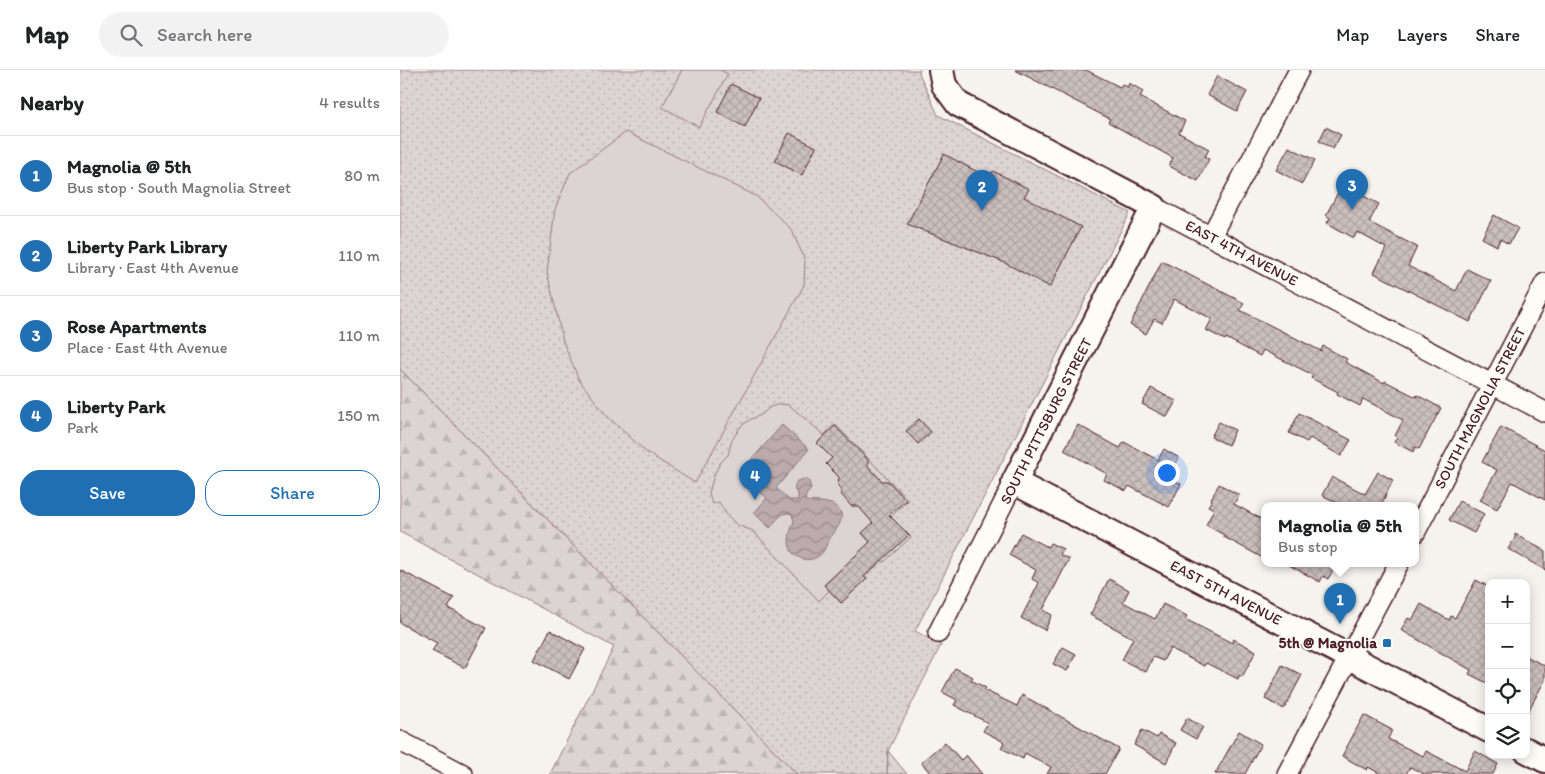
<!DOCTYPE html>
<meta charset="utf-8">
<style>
:root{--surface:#fff;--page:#f2f2f2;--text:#202124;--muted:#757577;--line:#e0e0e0;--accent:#1f6fb2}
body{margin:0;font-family:Itim,sans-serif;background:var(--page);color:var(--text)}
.controls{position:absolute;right:15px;bottom:15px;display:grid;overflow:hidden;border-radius:10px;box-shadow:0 2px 12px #0003}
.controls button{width:45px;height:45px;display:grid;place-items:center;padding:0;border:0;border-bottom:1px solid var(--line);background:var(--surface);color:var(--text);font:25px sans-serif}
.you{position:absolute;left:766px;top:402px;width:18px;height:18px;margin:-12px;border:4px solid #fff;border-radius:50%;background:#1a73e8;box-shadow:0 0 0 8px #1a73e833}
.badge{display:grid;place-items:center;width:32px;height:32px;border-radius:50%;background:var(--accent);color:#fff;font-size:16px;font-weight:700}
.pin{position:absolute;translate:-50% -41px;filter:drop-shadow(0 1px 2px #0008)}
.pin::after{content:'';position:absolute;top:26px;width:18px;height:15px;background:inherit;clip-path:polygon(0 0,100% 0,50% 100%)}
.popup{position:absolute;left:861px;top:432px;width:158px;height:65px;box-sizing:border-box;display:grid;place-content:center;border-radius:10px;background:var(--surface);filter:drop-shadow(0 1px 4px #0005);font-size:16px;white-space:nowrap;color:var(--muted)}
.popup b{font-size:19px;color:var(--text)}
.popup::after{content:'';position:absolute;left:50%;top:100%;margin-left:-10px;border:10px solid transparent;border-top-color:var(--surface)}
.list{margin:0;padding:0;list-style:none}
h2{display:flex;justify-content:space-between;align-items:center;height:65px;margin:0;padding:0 20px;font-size:21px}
h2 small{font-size:16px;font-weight:400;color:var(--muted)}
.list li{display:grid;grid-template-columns:32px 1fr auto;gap:15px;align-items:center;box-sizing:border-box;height:80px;padding:0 20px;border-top:1px solid var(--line)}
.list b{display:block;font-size:19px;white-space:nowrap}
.list p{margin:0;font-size:16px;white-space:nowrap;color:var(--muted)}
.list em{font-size:16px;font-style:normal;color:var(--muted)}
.actions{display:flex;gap:10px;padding:15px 20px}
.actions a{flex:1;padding:11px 0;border:1px solid var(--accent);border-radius:20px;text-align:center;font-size:18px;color:var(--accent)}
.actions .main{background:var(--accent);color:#fff}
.icon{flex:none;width:28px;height:28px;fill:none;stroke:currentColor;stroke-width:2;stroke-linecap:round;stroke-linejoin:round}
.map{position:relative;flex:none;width:1145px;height:704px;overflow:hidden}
header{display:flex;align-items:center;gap:30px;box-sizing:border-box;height:70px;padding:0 25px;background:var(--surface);border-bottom:1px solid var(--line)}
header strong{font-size:24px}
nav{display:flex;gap:28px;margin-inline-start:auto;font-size:18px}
.search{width:350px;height:45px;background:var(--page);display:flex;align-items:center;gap:12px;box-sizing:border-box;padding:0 18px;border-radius:28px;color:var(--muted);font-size:19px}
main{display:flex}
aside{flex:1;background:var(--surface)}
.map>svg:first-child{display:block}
.green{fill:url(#green-dots);stroke:#937a7e}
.forest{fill:url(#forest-firs);stroke:#937a7e}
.pitch{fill:#dcd4d2;stroke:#937a7e}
.water{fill:url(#water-waves);stroke:#8e7378}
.building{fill:url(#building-cross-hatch);stroke:#4a1f2b}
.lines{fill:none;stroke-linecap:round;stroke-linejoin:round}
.minor-casing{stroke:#4a1f2b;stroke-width:22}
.tertiary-casing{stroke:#4a1f2b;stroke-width:28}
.minor{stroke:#fdfcf7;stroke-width:19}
.tertiary{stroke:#fdfcf7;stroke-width:24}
.poi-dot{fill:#1f6fb2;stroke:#fdfcf7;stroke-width:2}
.labels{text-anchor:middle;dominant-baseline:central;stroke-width:4;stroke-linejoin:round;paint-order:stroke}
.street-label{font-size:15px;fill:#4a1f2b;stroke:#fdfcf7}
.poi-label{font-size:15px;font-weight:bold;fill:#4a1f2b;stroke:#fdfcf7;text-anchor:end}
</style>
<header>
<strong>Map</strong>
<div class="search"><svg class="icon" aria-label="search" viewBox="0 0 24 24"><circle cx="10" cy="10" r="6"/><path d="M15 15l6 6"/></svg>Search here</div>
<nav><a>Map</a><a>Layers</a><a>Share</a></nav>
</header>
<main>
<aside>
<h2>Nearby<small>4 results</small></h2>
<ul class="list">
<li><span class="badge">1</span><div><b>Magnolia @ 5th</b><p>Bus stop · South Magnolia Street</p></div><em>80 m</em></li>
<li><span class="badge">2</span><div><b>Liberty Park Library</b><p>Library · East 4th Avenue</p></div><em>110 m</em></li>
<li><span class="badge">3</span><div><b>Rose Apartments</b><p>Place · East 4th Avenue</p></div><em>110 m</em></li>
<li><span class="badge">4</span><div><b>Liberty Park</b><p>Park</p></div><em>150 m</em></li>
</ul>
<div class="actions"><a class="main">Save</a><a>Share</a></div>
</aside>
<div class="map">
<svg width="1145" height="704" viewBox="0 0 1145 704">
<defs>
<pattern id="green-dots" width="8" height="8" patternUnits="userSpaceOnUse" patternTransform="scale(1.25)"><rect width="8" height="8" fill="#dcd4d2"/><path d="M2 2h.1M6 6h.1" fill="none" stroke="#beb6b4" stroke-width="1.8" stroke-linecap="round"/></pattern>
<pattern id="forest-firs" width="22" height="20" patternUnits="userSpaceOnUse" patternTransform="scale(1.25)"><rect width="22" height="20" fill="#dcd4d2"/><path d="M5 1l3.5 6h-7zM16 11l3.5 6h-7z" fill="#beb6b4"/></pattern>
<pattern id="water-waves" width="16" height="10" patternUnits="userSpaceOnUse" patternTransform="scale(1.25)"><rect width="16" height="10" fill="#bbabac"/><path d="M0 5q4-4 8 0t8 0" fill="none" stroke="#9a8b8c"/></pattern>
<pattern id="building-cross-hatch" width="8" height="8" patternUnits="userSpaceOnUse" patternTransform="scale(1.25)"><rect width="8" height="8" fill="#cbbfbe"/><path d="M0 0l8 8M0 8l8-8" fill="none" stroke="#b0a4a3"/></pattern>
</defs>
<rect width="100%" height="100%" fill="#f6f3ef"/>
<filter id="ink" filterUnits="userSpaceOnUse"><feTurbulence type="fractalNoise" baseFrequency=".02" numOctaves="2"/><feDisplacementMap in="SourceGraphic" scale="10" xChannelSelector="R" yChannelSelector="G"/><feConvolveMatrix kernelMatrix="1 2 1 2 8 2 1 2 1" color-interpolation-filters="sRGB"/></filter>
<g filter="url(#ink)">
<path class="green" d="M0,0H520L519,3L538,45L730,143L515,561L541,575L488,681L487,704H397L0,299Z"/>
<g class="forest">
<path d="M0,300V299L397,704H150L214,577L0,462Z"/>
<path d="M488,681L507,704H487Z"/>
</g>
<g class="pitch">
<path d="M282,0H320L328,4L299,57L262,37Z"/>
<path d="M226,62L356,126L391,159L405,190L404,215L295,413L246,382L207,346L179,310L163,271L147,202L155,139L170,103Z"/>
<path d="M380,334L389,335L424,365L435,354L508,430L491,447L511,467L484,492L471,478L419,531L353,461L337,455L327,445L319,432L312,434L309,423L314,405L320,393L328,385L332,370L341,356L351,349L361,345L370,337Z"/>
</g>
<path class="water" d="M382,355L409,379L376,418L389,430H398V424C393,420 394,416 397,411L405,409L409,411L411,419L406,425L405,431C414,432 428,431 435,436C450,446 435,460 429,470C425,477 424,484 415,488C411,490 405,490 400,488C384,481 389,463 394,451L392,444C382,440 376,451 370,458L354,443L367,428L339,404Z"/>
<g class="building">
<path d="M615,0H686L720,17L722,14L728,17L729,13L743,21L740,27L785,51L779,63L809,79L805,87L809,89L798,111L769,96L773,88L708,52L710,49Z"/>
<path d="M817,6L847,22L837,41L807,25Z"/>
<path d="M331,14L359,28L345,57L317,42Z"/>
<path d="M926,57L941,65L933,79L919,71Z"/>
<path d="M389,63L416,77L402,105L375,91Z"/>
<path d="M889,77L915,90L902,114L876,100Z"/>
<path d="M544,84L589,108L593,101L629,119L624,127L681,157L650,217L603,192L507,154Z"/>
<path d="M942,115L979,134L969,152L1017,177L1008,196L1056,221L1067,199L1091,211L1070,252L974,203L986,178L957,162L954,168L927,153L930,148L926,145Z"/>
<path d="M1094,145L1118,158L1109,174L1100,169L1097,176L1082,168Z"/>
<path d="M762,191L844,233L840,240L921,281L923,276L947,289L945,292L984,313L985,311L1016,327L1017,325L1041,338L1019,379L1015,377L1013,382L994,372L997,367L995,366L1003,350L963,329L960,336L937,324L938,322L911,308L913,305L863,280L860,286L826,268L825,270L806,260L812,249L774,229L762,253L754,249L746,264L730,255Z"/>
<path d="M751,318L776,331L767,347L742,334Z"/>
<path d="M899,343L951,370L941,386L910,368L907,372L889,363Z"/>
<path d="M519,349L531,362L518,374L506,361Z"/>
<path d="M819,352L835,360L828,375L811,367Z"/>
<path d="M678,355L720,378L724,372L758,390L764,379L779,388L768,407L781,414L769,437L729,416L726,421L704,410L707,404L664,380Z"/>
<path d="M435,356L468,390V396L482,411H488L506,430L489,445L509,465L464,507L467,509L441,533L424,515L470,472L462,463L473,453L458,436H451L441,424V418L438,416L439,407L426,394L432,388L417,373Z"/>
<path d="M1101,357L1145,380V430L1112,412L1097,439L1080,430L1097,400L1082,392Z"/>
<path d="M978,402L993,410L982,433L987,435H942L922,425L932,407L965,424Z"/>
<path d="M819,414L839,425L834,434L865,451V489L824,467V465L806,455L814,439L808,436L812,430L811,429Z"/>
<path d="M1059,431L1084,444L1074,463L1049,450Z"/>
<path d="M621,463L648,477L650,473L663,479L660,485L669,489L643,540L652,545L645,560L621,548L639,513L632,509L636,500L609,485Z"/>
<path d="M1115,464L1145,481V500L1108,479L1115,468Z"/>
<path d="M885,493H937L928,509L923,506L920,512Z"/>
<path d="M0,500L54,528L48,538L86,558L65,598L32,581L37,573L0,553Z"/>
<path d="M709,509L729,520L723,532L755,549L763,534L787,546L785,549L832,573L833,569L856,581L842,607L839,605L838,609L806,593L804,596L770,578L763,591L753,587L746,602L722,590L733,568L690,545Z"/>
<path d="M1076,510L1089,517V614L1069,604L1071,600L1001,560L1008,548L1012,550L1021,534L1049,550L1051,546L1055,548Z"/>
<path d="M150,560L185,579L169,609L134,590Z"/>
<path d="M663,577L676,584L667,601L653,594Z"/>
<path d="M1126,586L1145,596V610L1126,645Z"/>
<path d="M882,595L902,605L884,639L865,629Z"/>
<path d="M555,598L573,607L571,610L586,618L584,620L617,636L622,625L719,679L705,704H647L651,697L625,683L623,689L601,678L604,672L583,661L588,653L554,635L557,630L542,622Z"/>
<path d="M964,645L992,660L988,669L1023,686L1026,681L1065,701L1075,681L1098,694L1093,704H1024L1010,697L1006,704H981L968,697L967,700L942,686Z"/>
<path d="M787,648L803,657L796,669L780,660Z"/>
<path d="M742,660L757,668L759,664L776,673L766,693L734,675Z"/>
<path d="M839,661L861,674L845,704H815Z"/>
<path d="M545,672L561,690L566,685L582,704H531L521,692Z"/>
</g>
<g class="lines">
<g class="minor-casing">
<g id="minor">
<path id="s1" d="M754,137L1145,342"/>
<path d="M811,166L899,0"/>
<path id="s2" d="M1015,463L1145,213"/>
<path d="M538,563L614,412"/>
<path d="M0,671L63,704"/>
<path d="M887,704L999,493"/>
</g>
</g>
<g class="tertiary-casing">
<g id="tertiary">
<path id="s3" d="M541,0L544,15L558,34L754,137L614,412L1089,660"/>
<path d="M1126,680L1145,690"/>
</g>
</g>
<use href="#minor" class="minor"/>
<use href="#tertiary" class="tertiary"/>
</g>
</g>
<rect class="poi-dot" x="982" y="568" width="10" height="10" rx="2.5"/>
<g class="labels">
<g class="street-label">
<text stroke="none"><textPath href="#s1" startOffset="99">EAST 4TH AVENUE</textPath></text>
<text stroke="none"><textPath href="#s2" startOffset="141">SOUTH MAGNOLIA STREET</textPath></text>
<text transform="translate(646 351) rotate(-63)">SOUTH PITTSBURG STREET</text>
<text stroke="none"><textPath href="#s3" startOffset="808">EAST 5TH AVENUE</textPath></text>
</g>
<g class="poi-label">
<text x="977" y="573">5th @ Magnolia</text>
</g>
</g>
</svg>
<div class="controls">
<button>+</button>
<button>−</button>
<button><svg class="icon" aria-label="locate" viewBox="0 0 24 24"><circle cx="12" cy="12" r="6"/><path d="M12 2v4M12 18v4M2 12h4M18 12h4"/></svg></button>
<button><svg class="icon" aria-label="layers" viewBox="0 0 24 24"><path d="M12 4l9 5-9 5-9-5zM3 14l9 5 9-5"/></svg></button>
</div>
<div class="you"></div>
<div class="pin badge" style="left:940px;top:554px">1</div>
<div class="popup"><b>Magnolia @ 5th</b>Bus stop</div>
<div class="pin badge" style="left:582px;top:141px">2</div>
<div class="pin badge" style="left:952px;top:140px">3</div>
<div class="pin badge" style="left:355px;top:430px">4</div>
</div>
</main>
